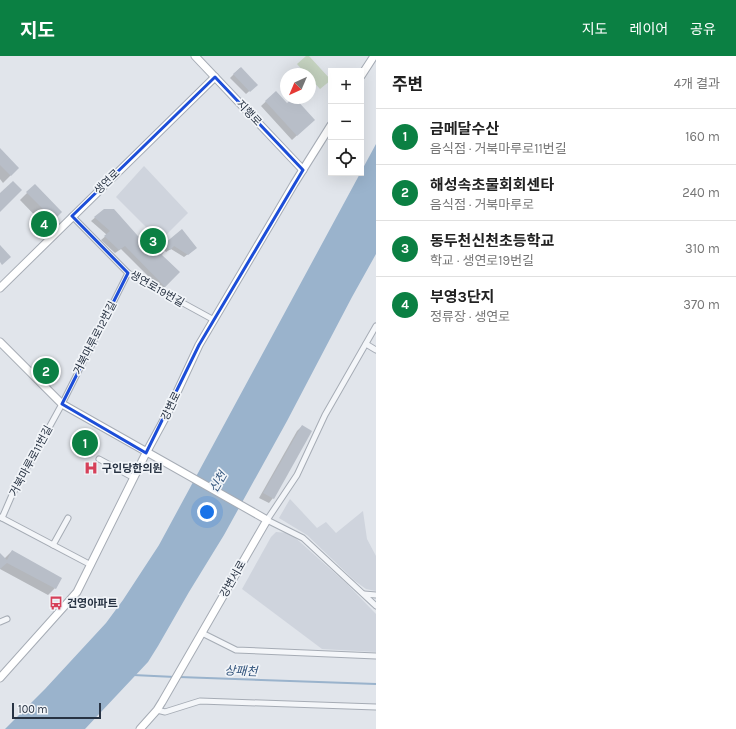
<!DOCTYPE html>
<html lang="ko">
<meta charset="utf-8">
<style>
:root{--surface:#fff;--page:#f6f6f6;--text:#222;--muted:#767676;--line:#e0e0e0;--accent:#0b8043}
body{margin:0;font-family:Karla,"Noto Sans KR",sans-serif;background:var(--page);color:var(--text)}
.controls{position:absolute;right:12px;top:12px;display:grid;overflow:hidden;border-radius:0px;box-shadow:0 4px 16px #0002}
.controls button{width:36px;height:36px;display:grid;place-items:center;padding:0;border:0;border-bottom:1px solid var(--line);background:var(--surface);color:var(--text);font:20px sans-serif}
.compass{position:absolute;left:280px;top:12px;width:36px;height:36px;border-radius:50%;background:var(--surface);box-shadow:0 4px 16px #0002;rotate:224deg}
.scale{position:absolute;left:12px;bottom:10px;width:89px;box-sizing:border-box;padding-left:4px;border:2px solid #283343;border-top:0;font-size:11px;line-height:14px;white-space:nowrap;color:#283343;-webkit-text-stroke:3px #f1f4f8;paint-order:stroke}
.you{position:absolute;left:207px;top:456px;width:14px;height:14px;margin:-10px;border:3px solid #fff;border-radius:50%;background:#1a73e8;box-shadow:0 0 0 6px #1a73e833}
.badge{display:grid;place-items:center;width:26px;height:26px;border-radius:50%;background:var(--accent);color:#fff;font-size:13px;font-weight:700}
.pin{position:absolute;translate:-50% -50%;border:2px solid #fff;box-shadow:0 1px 4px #0006}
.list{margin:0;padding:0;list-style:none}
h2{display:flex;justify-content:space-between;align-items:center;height:52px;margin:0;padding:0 16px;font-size:17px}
h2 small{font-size:13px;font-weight:400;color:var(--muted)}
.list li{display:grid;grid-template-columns:26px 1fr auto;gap:12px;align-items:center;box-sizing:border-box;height:56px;padding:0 16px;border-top:1px solid var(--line)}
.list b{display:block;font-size:15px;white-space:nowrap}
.list p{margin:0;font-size:13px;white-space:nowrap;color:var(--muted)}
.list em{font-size:13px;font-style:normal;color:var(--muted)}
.icon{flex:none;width:22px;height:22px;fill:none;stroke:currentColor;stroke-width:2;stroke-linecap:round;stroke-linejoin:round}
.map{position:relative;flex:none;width:376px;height:673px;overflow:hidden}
header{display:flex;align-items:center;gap:24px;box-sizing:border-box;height:56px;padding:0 20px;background:var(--accent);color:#fff}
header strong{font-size:19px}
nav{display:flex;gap:22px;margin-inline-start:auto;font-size:14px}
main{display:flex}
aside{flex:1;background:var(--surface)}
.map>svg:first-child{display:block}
.built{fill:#cfd4dd}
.green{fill:#c7d5c2}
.water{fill:#9ab3cc}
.shadow{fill:#0003}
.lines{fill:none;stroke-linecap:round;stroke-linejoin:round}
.stream{stroke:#9ab3cc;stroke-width:2}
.building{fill:#b8bec8}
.street-casing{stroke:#a6acb5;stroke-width:7}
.secondary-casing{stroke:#a6acb5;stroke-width:9}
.street{stroke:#f4f6f9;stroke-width:5}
.secondary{stroke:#fff;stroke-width:7}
.marked{fill:none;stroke:#1d4ed8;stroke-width:3;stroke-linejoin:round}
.labels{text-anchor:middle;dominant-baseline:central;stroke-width:3.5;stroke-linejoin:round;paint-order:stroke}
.street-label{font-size:11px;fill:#283343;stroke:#f1f4f8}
.poi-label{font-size:11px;font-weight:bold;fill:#283343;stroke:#f1f4f8;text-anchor:start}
.water-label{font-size:12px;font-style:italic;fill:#30527a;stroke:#f1f4f8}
</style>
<header>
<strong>지도</strong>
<nav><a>지도</a><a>레이어</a><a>공유</a></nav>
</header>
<main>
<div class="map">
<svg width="376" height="673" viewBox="0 0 376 673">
<rect width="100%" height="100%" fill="#e1e5eb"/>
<g class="built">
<path d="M144,110L188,157L160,185L116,141Z"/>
<path d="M290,443L317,472L326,466L336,477L363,455L367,483L376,500V535L366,533L355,525L307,479L279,462Z"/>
<path d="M276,476L290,477L347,528L376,558V596L322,593L242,533L271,481Z"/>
</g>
<path class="green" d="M306,0H309L331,24L320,33L310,22V18H306L297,8Z"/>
<path class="water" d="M376,88V198L352,241L287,365L224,479L189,536L158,590L148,606L85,673H5L45,633L106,567L123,544L159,489Z"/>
<g class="shadow">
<path d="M240,12L256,29L246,38L230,22Z"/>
<path d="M276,36L287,49L309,68L292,84L261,50Z"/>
<path d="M0,94L18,112L3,127L0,123Z"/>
<path d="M35,129L61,156L46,171L20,144Z"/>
<path d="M104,154L153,199L182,175L192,195L184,201L171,193L166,196L164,194L161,199L179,216L162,234L121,193L115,197L101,184L107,179L91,165Z"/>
<path d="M302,370L273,442L269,447L259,442L297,375Z"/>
<path d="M12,495L55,532L48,539L0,513V498L4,503Z"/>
</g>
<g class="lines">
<g class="stream">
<path d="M133,619L175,621"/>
<path d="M179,621L376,628"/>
</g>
</g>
<g class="building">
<path d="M241,11L258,29L250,36L233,18Z"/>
<path d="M276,35L287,47L293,42H295L315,64L297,80L265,45Z"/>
<path d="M0,92L19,112L11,120L0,109Z"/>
<path d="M13,125L22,134L0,156V137Z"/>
<path d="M35,128L62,156L54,164L26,136Z"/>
<path d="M104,153H114L153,197L182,173L197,192L188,199L174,190L170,194L167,191L162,199L180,216L165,231L125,190L119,194L104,180L110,175L94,161Z"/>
<path d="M0,189L11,201L2,209L0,206Z"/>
<path d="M302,369L312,375L274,443L263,437Z"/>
<path d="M12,494L62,522L56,533L7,507L0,513V497L7,504Z"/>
</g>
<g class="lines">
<g class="street-casing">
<g id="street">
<path d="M72,160L128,217L214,264"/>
<path d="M376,270L325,359L297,419L267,464L303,482L376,550"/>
<path d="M366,288L376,294"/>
<path d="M99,403L134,422"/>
<path d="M0,461L91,509"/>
<path d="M2,462L12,439L62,348L128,217"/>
<path d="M53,489L68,462"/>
<path d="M364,538L376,539"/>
<path d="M0,566L7,563"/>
<path d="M202,577L236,594L376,600"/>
<path d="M157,654L165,656L200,645L376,651"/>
</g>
</g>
<g class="secondary-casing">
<g id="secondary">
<path d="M195,0L303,114"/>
<path d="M361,20L374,0"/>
<path d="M0,232L215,21"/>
<path d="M0,286L62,348L267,464L162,646L157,654L140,673"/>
<path d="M0,622L77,536L146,397L165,362L199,289L294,128L331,69"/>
</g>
</g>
<use href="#street" class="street"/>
<use href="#secondary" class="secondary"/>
</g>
<path class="marked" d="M215,21L303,114L199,289L146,397L62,348L128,217L72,160Z"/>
<defs>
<g id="hospital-bare" transform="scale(1.08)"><path d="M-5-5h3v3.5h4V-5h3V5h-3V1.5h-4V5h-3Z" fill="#d64059" stroke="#f1f4f8" stroke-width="2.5" paint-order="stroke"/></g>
<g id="bus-bare" transform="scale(1.08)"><path d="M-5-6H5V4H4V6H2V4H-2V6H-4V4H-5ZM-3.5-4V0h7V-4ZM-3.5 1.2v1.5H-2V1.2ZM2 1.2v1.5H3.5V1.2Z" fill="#d64059" stroke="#f1f4f8" stroke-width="2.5" paint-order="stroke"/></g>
</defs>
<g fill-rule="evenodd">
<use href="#hospital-bare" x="91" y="412"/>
<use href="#bus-bare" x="56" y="547"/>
</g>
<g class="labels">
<g class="street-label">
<text transform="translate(249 57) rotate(47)">지행로</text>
<text transform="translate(107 126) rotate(-44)">생연로</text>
<text transform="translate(157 233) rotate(30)">생연로19번길</text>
<text transform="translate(95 282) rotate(-63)">거북마루로12번길</text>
<text transform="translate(171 350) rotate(-64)">강변로</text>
<text transform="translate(31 405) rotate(-62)">거북마루로11번길</text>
<text transform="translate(233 523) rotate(-60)">강변서로</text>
</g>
<g class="poi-label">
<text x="102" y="412">구인당한의원</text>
<text x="67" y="547">건영아파트</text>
</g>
<g class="water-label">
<text transform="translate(218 426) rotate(-60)">신천</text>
<text transform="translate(241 615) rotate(2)">상패천</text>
</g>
</g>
</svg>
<div class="controls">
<button>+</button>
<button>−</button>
<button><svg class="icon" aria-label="locate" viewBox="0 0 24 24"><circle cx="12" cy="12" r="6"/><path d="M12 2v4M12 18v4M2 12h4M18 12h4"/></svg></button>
</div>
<svg class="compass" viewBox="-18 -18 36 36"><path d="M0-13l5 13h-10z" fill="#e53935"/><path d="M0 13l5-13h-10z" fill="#767676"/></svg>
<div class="scale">100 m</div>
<div class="you"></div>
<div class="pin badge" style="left:85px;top:387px">1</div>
<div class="pin badge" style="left:46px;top:315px">2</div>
<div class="pin badge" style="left:153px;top:185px">3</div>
<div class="pin badge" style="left:44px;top:168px">4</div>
</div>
<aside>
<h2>주변<small>4개 결과</small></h2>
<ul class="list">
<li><span class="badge">1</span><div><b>금메달수산</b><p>음식점 · 거북마루로11번길</p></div><em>160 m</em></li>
<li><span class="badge">2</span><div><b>해성속초물회회센타</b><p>음식점 · 거북마루로</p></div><em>240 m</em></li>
<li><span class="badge">3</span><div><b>동두천신천초등학교</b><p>학교 · 생연로19번길</p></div><em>310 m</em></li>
<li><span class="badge">4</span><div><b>부영3단지</b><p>정류장 · 생연로</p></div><em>370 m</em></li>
</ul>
</aside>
</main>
